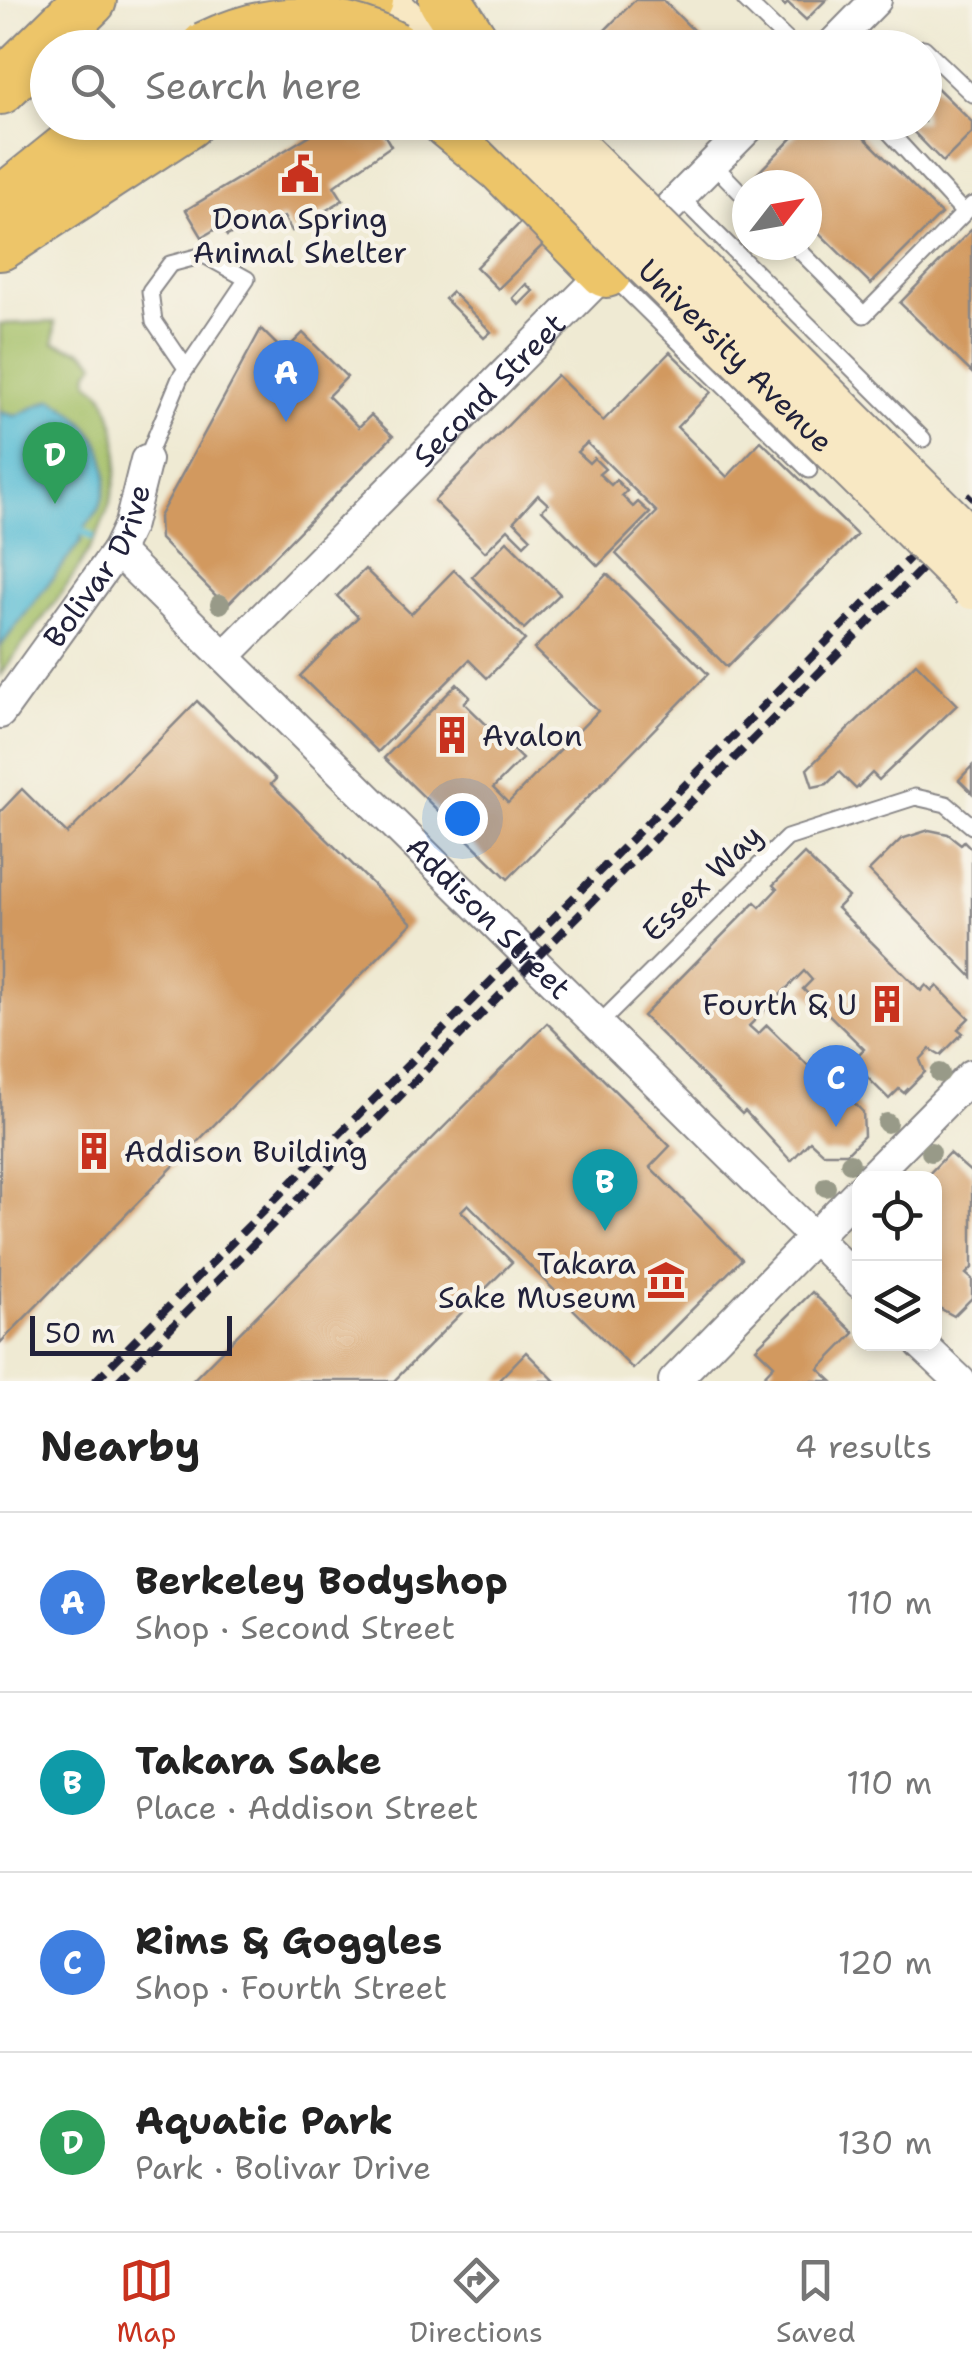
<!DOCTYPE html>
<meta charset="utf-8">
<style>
:root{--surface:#fff;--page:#f2f2f2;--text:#222;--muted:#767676;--line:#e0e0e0;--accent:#c8321e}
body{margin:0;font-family:"Shantell Sans",sans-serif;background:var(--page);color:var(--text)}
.controls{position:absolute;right:30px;bottom:30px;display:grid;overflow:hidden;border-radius:20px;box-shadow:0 5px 15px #0003}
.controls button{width:90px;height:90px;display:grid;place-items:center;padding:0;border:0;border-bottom:2px solid var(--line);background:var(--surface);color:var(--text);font:50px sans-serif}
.compass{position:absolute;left:732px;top:170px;width:90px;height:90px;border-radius:50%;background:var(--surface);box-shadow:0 5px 15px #0003;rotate:59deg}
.scale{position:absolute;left:30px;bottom:25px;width:202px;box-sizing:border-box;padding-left:10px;border:5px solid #22223b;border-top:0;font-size:28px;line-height:35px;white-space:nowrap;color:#22223b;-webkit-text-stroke:8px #f7f3e8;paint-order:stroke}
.you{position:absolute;left:462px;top:818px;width:35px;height:35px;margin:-25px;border:8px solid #fff;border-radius:50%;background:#1a73e8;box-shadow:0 0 0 15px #1a73e833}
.badge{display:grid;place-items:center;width:65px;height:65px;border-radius:50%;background:var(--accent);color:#fff;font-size:32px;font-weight:700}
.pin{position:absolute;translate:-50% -82px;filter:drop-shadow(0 2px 5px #0008)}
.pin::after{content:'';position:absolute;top:52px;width:35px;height:30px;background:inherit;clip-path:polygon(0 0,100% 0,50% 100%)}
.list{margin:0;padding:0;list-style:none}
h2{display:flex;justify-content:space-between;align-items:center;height:130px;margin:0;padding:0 40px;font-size:42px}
h2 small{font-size:32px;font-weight:400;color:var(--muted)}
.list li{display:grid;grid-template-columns:65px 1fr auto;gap:30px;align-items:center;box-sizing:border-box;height:180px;padding:0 40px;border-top:2px solid var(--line)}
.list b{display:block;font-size:38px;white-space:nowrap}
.list p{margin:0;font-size:32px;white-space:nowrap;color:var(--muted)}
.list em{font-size:32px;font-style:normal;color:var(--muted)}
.icon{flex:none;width:55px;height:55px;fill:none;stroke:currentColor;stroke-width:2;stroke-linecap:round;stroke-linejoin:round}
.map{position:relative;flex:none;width:972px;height:1381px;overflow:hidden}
.search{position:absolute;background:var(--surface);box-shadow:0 5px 15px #0003;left:30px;right:30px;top:30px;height:110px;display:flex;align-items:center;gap:25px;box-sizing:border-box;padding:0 35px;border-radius:55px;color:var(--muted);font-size:38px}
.sheet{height:850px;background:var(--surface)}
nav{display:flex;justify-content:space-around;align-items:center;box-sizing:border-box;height:140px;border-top:2px solid var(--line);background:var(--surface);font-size:28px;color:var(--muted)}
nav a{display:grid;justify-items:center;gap:5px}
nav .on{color:var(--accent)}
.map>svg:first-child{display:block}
.green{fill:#a4c067;stroke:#637151;stroke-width:2.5}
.water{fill:#55bbd4;stroke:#3c6e88;stroke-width:2.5}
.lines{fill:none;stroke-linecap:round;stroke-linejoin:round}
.stream{stroke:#55bbd4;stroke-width:8}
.building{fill:#d2995f;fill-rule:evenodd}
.lane-casing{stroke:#888687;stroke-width:19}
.street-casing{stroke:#888687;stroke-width:34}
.secondary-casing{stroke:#888687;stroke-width:44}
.highway-casing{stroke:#888687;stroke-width:56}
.lane{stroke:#fff;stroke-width:15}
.street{stroke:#fff;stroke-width:30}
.secondary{stroke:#f8e8c3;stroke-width:40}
.highway{stroke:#edc569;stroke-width:52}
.rail{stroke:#22223b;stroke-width:8;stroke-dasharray:15 8;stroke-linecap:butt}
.secondary-bridge-casing{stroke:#888687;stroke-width:44;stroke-linecap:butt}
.highway-bridge-casing{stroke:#888687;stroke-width:56;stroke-linecap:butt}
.secondary-bridge{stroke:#f8e8c3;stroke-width:40}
.highway-bridge{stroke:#edc569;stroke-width:52}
.tree{fill:#989a88}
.labels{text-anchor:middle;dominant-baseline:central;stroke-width:9;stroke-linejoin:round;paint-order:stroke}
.poi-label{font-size:30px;fill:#22223b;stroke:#f7f3e8;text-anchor:start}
.street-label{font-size:30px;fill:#22223b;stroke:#f7f3e8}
</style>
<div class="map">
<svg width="972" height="1381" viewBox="0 0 972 1381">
<rect width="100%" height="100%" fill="#f7f3e8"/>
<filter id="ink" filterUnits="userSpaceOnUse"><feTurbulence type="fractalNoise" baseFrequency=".01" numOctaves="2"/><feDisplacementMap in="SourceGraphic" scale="20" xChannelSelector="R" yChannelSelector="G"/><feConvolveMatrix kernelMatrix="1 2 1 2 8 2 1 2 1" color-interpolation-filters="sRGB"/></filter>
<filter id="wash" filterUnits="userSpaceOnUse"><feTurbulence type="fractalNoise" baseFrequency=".0048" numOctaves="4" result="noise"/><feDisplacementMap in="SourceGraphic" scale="40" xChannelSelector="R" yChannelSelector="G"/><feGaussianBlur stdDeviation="2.25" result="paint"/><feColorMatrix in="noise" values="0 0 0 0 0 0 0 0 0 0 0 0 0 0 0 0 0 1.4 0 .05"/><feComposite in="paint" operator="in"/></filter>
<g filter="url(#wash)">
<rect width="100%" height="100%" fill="#efead3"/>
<path class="green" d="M55,322L54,343L82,351L96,363L89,371L88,381C93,387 101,390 104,396C154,499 56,597 0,675V324Z"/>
<path class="water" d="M52,399C93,421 120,460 99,508C93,522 81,525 81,541L0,647V412L15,416Z"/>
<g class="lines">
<path class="stream" d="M74,525L91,536"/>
</g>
<g id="blocks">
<g class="building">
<path d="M635,0H663L711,48H604L596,39Z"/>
<path d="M779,0H826L806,20L788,3L785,6Z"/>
<path d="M924,75L972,122V133L943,162L904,122H924Z"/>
<path d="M332,122H351L355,128L377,122L391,146L334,186L343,200L292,231L284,217L241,236L238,230L227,236L221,226L202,237L186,210Z"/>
<path d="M808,122H849L941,214L871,284L807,221V185H765L755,176Z"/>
<path d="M530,213L552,236L498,289L476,267Z"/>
<path d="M972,229V373L900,303Z"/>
<path d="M526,284L533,291L519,305L513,298Z"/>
<path d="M452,292L491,332L484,338L445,299Z"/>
<path d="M261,329L284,352L303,333L347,377L328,396L359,427L371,415L393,436L226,606L160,539L159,517Z"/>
<path d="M670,352L711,392L677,427L727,477L761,441L857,535L727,667L616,554L657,512L587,443L577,452L589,463L594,458L605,469L599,474L611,485L616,480L627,491L622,496L633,507L638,502L650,513L598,566L542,510L548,504L538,495L514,521L531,538L524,545L508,529L485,552L434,501L557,375L603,421Z"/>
<path d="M507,541L560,594L524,629L472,577Z"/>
<path d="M365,569L411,614L454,570L525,640L487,678L469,660L378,752L300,676L358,617L337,596Z"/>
<path d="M607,574L708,674L508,879L384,758L457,684L470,697L464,703L522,759L493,788L508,803L598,711L534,649Z"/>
<path d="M916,663L957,705L879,780L872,773L856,789L839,772L827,784L813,787L807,769Z"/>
<path d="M197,701L276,779L271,784L412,923L0,1343V812L22,789L67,834Z"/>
<path d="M972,766V793L959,780Z"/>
<path d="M929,830L948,834L961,844L964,841L972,849V977L869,871L901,839Z"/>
<path d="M804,854L848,897L837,908L921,991L926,985L932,991L937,986L969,1018L958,1029L963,1033L941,1055L930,1049L920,1060L925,1072L904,1093L899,1089L889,1099L862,1072L843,1091L863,1112L864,1136L847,1153H823L810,1141L791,1161L745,1111L742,1114L643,1016L755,902L760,907L777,889L773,885ZM804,971L812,980L803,989L864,1049L828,1085L767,1025L758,1034L749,1026Z"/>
<path d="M547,1023L670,1146L650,1167L742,1259L633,1369L468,1204L461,1211L512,1262L394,1381H192Z"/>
<path d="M949,1153L972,1173V1268L966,1274L972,1279V1298L954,1316L934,1305V1178H925Z"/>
<path d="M812,1292L854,1333L819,1369L832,1381H759L774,1365L756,1348Z"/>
<path d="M526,1352L555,1381H498Z"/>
</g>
</g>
</g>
<g filter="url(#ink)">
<use href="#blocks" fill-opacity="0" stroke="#888687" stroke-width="2.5"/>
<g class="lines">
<g class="lane-casing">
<g id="lane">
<path d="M745,0L795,48"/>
<path d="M924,48L972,94"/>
<path d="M880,122L964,213"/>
<path d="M713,164L747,199"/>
<path d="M680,197L923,439"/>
<path d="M794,245L864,315L972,205"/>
<path d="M613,277L809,470"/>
<path d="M146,460L180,378L247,279L204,255L170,264L150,291L154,321L186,368"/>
<path d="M599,1024L787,838L915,797L946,804L972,826"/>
</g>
</g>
<g class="street-casing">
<g id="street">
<path d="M829,48L876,0"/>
<path id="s1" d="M117,551L860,1283"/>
<path id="s2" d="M225,656L754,122"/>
<path id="s3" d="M0,713L117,551L130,524L146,460"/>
<path d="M870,1178L972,1075"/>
<path d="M921,1344L960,1381"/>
<path d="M674,1381L860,1190"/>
</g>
</g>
<g class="secondary-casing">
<path id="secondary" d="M386,0L434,48"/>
</g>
<g class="highway-casing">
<g id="highway">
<path d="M445,0L475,46"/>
<path d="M307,48L367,0"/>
<path d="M0,88L90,0"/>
<path d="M448,122L502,166L606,271"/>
<path d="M0,204L102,122"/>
<path d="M0,244L187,122"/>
</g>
</g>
<use href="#lane" class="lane"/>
<use href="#street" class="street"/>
<use href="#secondary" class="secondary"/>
<use href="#highway" class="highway"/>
<g class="rail">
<path d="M95,1381L972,495"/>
<path d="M118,1381L972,518"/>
</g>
<g class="secondary-bridge-casing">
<g id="secondary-bridge">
<path id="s4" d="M500,122L972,589"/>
<path d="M552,122L972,539"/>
</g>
</g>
<g class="highway-bridge-casing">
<path id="highway-bridge" d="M206,48C270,17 330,16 394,48"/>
</g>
<use href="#secondary-bridge" class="secondary-bridge"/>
<use href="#highway-bridge" class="highway-bridge"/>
</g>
<g class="tree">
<circle cx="220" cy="604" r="10"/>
<circle cx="940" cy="1073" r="10"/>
<circle cx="887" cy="1123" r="10"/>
<circle cx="931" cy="1152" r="10"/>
<circle cx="850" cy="1163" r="10"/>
<circle cx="826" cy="1187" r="10"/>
</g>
</g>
<defs>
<g id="civic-bare" transform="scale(3)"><path d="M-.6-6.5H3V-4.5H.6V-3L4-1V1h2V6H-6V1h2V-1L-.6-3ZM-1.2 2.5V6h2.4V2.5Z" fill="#c8321e" stroke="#f7f3e8" stroke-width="2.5" paint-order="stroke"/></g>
<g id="building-bare" transform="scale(3)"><path d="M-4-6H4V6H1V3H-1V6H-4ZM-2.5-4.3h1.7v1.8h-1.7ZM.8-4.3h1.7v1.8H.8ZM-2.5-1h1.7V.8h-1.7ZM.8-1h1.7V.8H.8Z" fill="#c8321e" stroke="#f7f3e8" stroke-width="2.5" paint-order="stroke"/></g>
<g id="museum-bare" transform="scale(3)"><path d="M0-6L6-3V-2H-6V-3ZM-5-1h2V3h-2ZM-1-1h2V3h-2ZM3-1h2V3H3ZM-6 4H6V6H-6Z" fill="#c8321e" stroke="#f7f3e8" stroke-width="2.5" paint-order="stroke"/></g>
</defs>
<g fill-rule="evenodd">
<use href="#civic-bare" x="300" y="174"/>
<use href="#building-bare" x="452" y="735"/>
<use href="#building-bare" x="887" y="1004"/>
<use href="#building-bare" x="94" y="1151"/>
<use href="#museum-bare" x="666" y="1280"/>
</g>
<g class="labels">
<g class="poi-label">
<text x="300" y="218" text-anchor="middle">Dona Spring<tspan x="300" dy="34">Animal Shelter</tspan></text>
<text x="482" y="735">Avalon</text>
<text x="857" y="1004" text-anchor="end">Fourth &amp; U</text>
<text x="124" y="1151">Addison Building</text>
<text x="636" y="1263" text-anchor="end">Takara<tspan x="636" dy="34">Sake Museum</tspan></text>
</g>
<g class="street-label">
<text stroke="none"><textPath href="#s4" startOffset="332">University Avenue</textPath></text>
<text stroke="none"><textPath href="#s2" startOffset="375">Second Street</textPath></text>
<text stroke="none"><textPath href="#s3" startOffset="178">Bolivar Drive</textPath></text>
<text transform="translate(702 883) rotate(-44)">Essex Way</text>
<text stroke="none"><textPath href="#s1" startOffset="522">Addison Street</textPath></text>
</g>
</g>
</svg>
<div class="controls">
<button><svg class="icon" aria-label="locate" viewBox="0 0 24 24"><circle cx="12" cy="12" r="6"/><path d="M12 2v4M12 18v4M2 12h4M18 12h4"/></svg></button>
<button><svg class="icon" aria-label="layers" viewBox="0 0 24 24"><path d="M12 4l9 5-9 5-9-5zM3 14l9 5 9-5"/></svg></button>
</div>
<svg class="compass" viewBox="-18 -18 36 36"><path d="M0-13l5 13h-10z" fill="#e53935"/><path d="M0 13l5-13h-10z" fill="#767676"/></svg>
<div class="scale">50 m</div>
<div class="you"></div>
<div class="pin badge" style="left:286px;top:422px;background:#3f7fe0">A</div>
<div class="pin badge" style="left:605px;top:1231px;background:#0f9aa8">B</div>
<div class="pin badge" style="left:836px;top:1127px;background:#3f7fe0">C</div>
<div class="pin badge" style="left:55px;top:504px;background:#2e9e5b">D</div>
<div class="search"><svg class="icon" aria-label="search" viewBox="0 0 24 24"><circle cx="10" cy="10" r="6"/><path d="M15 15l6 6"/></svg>Search here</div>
</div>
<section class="sheet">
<h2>Nearby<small>4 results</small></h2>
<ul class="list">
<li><span class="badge" style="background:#3f7fe0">A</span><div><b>Berkeley Bodyshop</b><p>Shop · Second Street</p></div><em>110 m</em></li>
<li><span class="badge" style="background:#0f9aa8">B</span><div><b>Takara Sake</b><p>Place · Addison Street</p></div><em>110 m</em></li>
<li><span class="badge" style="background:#3f7fe0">C</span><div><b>Rims &amp; Goggles</b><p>Shop · Fourth Street</p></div><em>120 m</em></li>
<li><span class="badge" style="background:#2e9e5b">D</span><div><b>Aquatic Park</b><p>Park · Bolivar Drive</p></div><em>130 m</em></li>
</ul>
</section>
<nav>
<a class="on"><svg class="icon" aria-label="map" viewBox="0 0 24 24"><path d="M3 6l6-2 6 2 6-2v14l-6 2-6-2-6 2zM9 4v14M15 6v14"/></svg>Map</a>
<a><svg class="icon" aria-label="directions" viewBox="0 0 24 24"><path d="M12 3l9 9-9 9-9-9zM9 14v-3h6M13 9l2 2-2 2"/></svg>Directions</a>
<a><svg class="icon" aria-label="saved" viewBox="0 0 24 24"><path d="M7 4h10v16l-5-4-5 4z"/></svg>Saved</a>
</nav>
